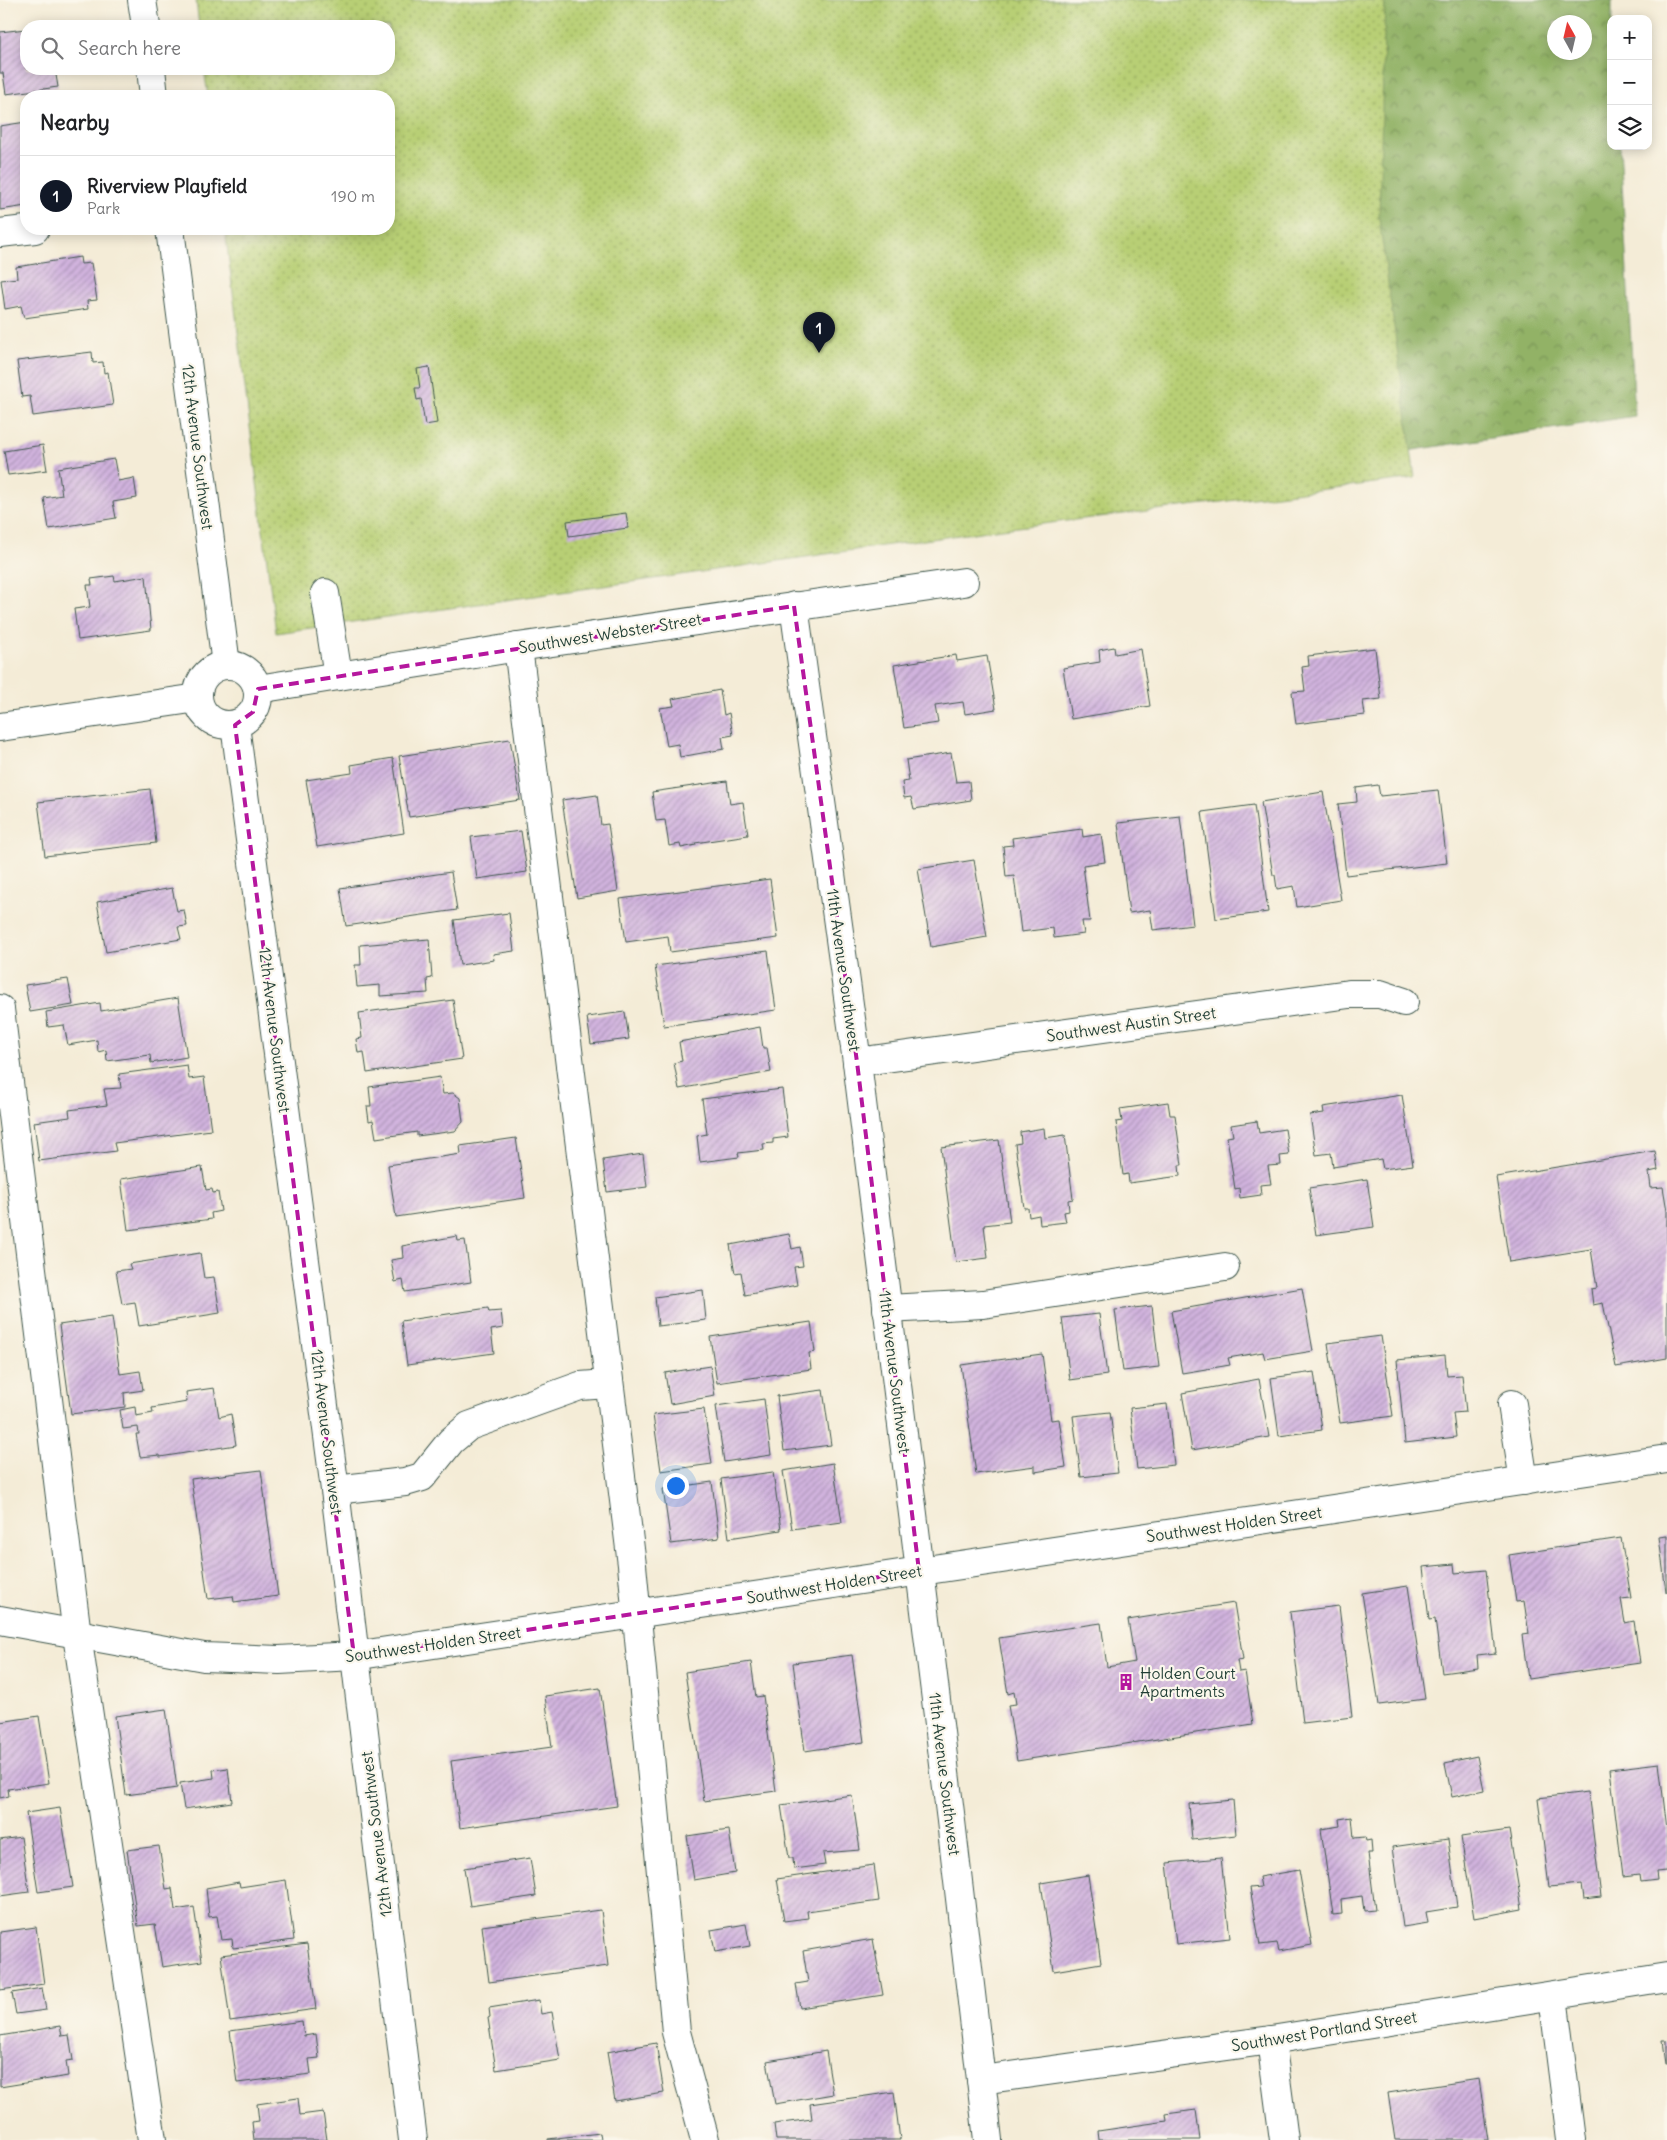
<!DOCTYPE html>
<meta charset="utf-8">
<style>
:root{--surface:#fff;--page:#f6f6f6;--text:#202124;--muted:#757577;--line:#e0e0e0;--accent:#111827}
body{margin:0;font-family:Delius,sans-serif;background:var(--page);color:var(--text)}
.controls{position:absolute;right:15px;top:15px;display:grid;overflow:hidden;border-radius:10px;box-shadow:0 2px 12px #0003}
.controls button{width:45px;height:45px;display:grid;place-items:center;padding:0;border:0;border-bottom:1px solid var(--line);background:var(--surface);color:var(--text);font:25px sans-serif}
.compass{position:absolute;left:1547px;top:15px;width:45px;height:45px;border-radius:50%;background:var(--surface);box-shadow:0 2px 12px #0003;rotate:352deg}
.you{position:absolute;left:675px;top:1485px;width:18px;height:18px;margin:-12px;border:4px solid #fff;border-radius:50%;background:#1a73e8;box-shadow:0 0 0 8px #1a73e833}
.badge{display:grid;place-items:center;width:32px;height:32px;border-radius:50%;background:var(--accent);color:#fff;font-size:16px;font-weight:700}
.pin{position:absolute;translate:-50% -41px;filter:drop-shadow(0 1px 2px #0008)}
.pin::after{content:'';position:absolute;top:26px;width:18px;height:15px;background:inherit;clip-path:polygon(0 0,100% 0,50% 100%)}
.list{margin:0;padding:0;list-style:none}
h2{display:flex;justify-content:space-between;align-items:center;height:65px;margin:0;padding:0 20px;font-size:21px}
h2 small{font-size:16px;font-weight:400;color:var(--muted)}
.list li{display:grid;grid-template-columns:32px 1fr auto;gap:15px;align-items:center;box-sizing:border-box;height:80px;padding:0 20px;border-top:1px solid var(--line)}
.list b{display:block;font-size:19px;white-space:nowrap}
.list p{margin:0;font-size:16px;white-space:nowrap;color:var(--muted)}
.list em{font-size:16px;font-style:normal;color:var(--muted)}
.icon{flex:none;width:28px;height:28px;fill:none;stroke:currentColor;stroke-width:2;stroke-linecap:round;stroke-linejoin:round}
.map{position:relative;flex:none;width:1667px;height:2140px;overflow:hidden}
.search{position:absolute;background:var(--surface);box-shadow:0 2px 12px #0003;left:20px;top:20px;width:375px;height:55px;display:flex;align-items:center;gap:12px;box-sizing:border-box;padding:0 18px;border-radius:20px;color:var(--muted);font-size:19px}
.panel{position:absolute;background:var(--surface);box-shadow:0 2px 12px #0003;left:20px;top:90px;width:375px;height:145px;border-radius:20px}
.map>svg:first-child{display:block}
.forest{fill:url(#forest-crowns);stroke:#58784d;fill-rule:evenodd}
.park{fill:url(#park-dots);stroke:#6c8654}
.building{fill:url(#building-hatch)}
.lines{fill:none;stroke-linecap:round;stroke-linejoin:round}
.minor-casing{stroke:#3f574c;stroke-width:30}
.minor{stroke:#fff;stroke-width:28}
.marked{fill:none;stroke:#b5179e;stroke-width:4;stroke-dasharray:10 6;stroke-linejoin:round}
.labels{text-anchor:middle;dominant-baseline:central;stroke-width:4.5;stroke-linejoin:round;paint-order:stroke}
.street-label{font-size:16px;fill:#1f3d34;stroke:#fbf7ec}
.poi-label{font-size:16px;fill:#1f3d34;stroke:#fbf7ec;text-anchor:start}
</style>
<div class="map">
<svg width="1667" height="2140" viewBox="0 0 1667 2140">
<defs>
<pattern id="forest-crowns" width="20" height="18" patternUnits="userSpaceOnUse" patternTransform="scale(1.25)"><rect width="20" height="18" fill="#92b266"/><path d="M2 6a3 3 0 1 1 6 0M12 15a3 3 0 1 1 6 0" fill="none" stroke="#779255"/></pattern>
<pattern id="park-dots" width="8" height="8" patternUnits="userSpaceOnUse" patternTransform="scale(1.25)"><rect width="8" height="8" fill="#b8cf74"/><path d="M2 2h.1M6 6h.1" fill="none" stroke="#95a960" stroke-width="1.8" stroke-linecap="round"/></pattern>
<pattern id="building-hatch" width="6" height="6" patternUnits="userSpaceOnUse" patternTransform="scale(1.25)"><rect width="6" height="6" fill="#d1b3de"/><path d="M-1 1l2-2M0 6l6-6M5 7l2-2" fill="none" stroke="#a993b5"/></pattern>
</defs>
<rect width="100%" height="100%" fill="#fbf7ec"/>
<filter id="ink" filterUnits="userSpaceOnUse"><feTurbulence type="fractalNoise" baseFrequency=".02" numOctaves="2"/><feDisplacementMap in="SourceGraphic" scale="10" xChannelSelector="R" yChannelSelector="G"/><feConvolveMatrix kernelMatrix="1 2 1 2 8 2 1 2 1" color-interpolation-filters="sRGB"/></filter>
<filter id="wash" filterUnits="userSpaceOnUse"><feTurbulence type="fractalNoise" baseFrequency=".0096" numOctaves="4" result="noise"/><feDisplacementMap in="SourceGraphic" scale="20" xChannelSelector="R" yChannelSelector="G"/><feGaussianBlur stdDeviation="1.12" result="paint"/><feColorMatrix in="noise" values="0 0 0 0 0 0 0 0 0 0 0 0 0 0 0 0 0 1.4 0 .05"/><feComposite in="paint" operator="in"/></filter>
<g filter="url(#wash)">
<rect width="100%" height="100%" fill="#f4ecd7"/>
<path class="forest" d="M1026,0H1612L1611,146H1620L1635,416L1075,502ZM1554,22H1584V52H1554Z"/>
<path class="park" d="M196,0H1385L1379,218L1415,478L994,530L276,633L225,229H389V96H208L204,69H389V26H199Z"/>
<g id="blocks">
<g class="building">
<path d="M26,29V69H55L58,87L6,94L3,73H0V32Z"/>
<path d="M26,122V206L0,210V126Z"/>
<path d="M80,257L81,264L91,263L97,300L87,301L88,309L24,318L21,306L5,309L1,280L17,278L16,267Z"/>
<path d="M92,352L93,363L103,362L104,373L108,372L113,405L33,416L30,396L22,397L17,361Z"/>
<path d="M429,367L437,423L425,425L421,399L417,400L415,388H420L417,369Z"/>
<path d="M43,445L47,470L8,475L4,451Z"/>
<path d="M114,459L118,481L134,478L137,498L113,502L116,518L49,529L44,498L62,495L58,468Z"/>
<path d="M626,513L628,528L569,536L567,521Z"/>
<path d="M114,576L115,581L146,576L151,630L78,640L74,609L90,607L87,585H92L91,579Z"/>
<path d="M1114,647L1115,654L1141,649L1150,706L1071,719L1063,668L1100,662L1099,650Z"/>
<path d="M1375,648L1381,699L1363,701L1365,715L1296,724L1292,692L1305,691L1302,667L1309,666L1308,656Z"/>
<path d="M956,655L957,661L987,656L996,709L965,714L963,702L935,706L938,723L904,728L894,665Z"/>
<path d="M720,690L724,715L729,713L733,735L722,737L724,749L680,757L678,744L667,746L660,708L674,706L672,699Z"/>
<path d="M510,739L520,800L409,817L399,756Z"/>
<path d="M951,753L956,782L969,781L971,800L914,809L911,797L904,798L902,782L909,781L906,760Z"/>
<path d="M393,758L404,833L317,847L306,780L352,773L351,765Z"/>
<path d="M727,781L730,804L743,802L748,835L695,843L696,845L681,848L680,844L669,846L665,820L656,821L652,792Z"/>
<path d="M1378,785L1380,796L1438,790L1447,863L1346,875L1338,804L1357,802L1356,788Z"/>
<path d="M150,789L156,843L45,856L38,802Z"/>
<path d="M1323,792L1341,900L1297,907L1294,886L1277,889L1275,875H1273L1261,802Z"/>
<path d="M597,795L601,825L608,824L618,891L577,898L562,800Z"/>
<path d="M1254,805L1268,912L1216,919L1202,812Z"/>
<path d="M1180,816L1193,925L1153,930L1150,910L1129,913L1118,823Z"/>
<path d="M1082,829L1083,837L1101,834L1105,862L1083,865L1090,921H1082L1084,934L1054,938L1053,928L1021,932L1014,876L1006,877L1003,846L1013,845L1012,838Z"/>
<path d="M521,831L527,872L477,879L471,837Z"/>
<path d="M974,860L987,937L931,947L918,869Z"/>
<path d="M451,872L457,910L346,926L340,888Z"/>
<path d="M770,879L778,938L670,952L668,936L626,942L620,899Z"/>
<path d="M172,888L177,911L184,910L187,926L178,927L181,939L106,952L97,902Z"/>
<path d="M509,913L514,951L493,954L494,960L460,965L454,920Z"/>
<path d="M429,939L432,978L427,979L428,993L380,996V985L357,987L355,965H361L360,945Z"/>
<path d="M768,951L776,1010L664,1026L655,966Z"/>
<path d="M68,979L73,1005L30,1012L25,985Z"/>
<path d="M178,998L187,1057L151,1063L150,1055L107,1061L106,1050L98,1052L97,1040L68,1045L64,1025L48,1027L46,1012L100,1003L101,1011Z"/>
<path d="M453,1000L462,1059L367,1073L364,1052L358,1053L356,1039L362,1038L359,1013Z"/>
<path d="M625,1012L629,1039L591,1044L587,1017Z"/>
<path d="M760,1027L763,1048H767L771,1072L679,1089L674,1063L682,1061L679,1042Z"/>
<path d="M187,1065L189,1079L204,1077L211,1130L114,1143L116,1151L39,1161L34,1122L70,1117L69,1110L107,1105L104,1089L121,1088L119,1074Z"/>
<path d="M440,1077L443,1094L453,1093L460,1098L463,1122L455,1131L417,1136V1132L376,1138L373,1120L369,1121L367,1106H371L369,1087Z"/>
<path d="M782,1089L788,1137L773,1139V1143L763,1144L764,1150L738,1153L739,1157L700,1162L697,1136L707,1134L702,1099Z"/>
<path d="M1402,1095L1413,1165L1383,1169L1381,1159L1333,1167L1331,1153L1316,1155L1310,1115L1324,1113L1323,1107Z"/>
<path d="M1168,1102L1170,1115H1175L1182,1165H1179L1180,1176L1129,1183L1128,1174L1123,1175L1116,1122L1122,1121L1120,1109Z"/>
<path d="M1257,1121L1259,1133L1285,1129L1289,1155L1280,1156L1281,1165L1268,1166L1271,1184L1260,1185L1261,1195L1240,1198L1239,1188L1235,1189L1227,1137L1233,1136L1231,1125Z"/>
<path d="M1044,1128L1045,1138L1065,1135L1073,1199L1068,1200L1069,1211L1064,1212L1066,1222L1040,1225L1039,1215L1029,1217L1028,1208H1024L1015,1144L1021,1143L1020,1132Z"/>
<path d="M516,1138L525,1198L396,1217L388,1165L461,1154L460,1146Z"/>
<path d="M999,1140L1010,1222L984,1225L988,1258L956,1262L941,1147Z"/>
<path d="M1655,1151L1658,1170L1649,1172L1651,1188L1663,1187L1667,1211V1358L1616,1367L1603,1303L1593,1305L1591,1289L1597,1288L1591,1249L1509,1262L1496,1177Z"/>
<path d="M643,1154L647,1187L607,1192L603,1160Z"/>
<path d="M202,1167L206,1190L212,1189L213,1193L218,1192L221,1211L211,1213L212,1219L128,1230L121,1179Z"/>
<path d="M1367,1179L1374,1227L1316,1235L1309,1188Z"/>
<path d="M789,1234L792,1249L800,1247L803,1266L794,1267L797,1285L745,1295L741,1272L735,1273L730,1245Z"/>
<path d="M457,1236L458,1241L465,1240L471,1282L405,1292L403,1280L395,1282L391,1260L403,1258L402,1246Z"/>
<path d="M200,1253L204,1278L214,1277L220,1313L139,1326L135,1302L122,1304L116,1271L131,1269L129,1264Z"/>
<path d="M1302,1288L1313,1351L1265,1359L1263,1352L1228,1358L1230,1365L1182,1373L1171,1311Z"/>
<path d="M703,1290L706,1320L658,1326L655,1297Z"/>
<path d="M1152,1306L1159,1367L1123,1371L1115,1310Z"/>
<path d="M488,1308L489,1312L501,1311L503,1328L491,1330L494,1353L407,1365L401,1321Z"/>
<path d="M1099,1314L1107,1375L1070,1380L1062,1318Z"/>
<path d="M112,1317L120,1374L140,1371L143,1390L124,1393L125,1407L71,1414L59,1325Z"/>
<path d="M811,1322L815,1352L809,1353L811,1369L717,1383L710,1337Z"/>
<path d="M1381,1336L1393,1416L1340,1423L1328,1343Z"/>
<path d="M1042,1354L1051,1420L1059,1419L1066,1467L1035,1472V1466L976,1474L961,1365Z"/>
<path d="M1445,1355L1447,1376L1462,1375L1466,1412L1453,1413L1456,1437L1405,1443L1397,1360Z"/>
<path d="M710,1366L715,1396L670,1404L665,1373Z"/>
<path d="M1314,1372L1322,1430L1279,1436L1271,1378Z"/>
<path d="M1259,1379L1269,1437L1192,1450L1182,1393Z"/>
<path d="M214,1388L219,1417L231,1414L236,1445L160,1457V1455L140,1457L136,1434H139L138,1427L123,1429L120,1410L135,1407L136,1416L153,1413L152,1408L187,1402L186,1392Z"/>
<path d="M823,1390L831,1445L784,1451L777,1396Z"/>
<path d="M764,1399L771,1455L724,1462L716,1406Z"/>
<path d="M1167,1404L1174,1465L1137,1469L1130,1408Z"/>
<path d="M704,1409L712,1464L661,1471L653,1415Z"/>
<path d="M1110,1412L1118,1473L1081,1477L1073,1416Z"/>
<path d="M833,1463L842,1522L792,1529L783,1471Z"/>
<path d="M261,1470L278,1596L234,1602L233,1596L208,1599L191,1479Z"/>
<path d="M773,1472L781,1530L729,1538L721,1479Z"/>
<path d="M712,1482L719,1538L671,1544L663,1489Z"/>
<path d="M1667,1536V1592H1666L1659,1537Z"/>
<path d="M1621,1538L1631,1598L1621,1599L1625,1623L1634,1621L1640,1663L1528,1679L1522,1635L1529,1634L1524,1601L1516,1602L1509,1555Z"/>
<path d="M1454,1564L1455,1573L1486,1570L1496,1653L1477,1655L1478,1668L1442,1673L1435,1619L1429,1620L1423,1567Z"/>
<path d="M1408,1586L1425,1699L1379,1705L1362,1593Z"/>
<path d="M1234,1603L1243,1659L1237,1660L1239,1672L1245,1671L1253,1724L1017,1761L1008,1705L1016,1704L1014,1692L1008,1694L999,1638L1101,1623L1107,1667L1135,1662L1128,1620Z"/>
<path d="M1339,1606L1352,1717L1303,1723L1290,1612Z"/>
<path d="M852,1655L864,1742L805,1751L793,1663Z"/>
<path d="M751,1662L756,1697L763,1696L776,1791L704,1801L685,1672Z"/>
<path d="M600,1688L617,1806L460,1828L451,1761L552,1747L545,1696Z"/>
<path d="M166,1709L177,1788L126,1795L115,1716Z"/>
<path d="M39,1716L49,1783L8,1789L9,1796L0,1798V1722Z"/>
<path d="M1477,1756L1484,1790L1452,1797L1445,1763Z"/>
<path d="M1659,1763L1667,1829V1871L1656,1872L1657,1880L1641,1882L1640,1875L1623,1877L1610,1769Z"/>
<path d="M228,1768L232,1802L184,1809L180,1783L214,1778L213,1770Z"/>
<path d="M1588,1792L1601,1897L1583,1899L1581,1884L1549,1887L1538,1798Z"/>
<path d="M852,1795L860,1850L823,1853L825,1865L794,1869L793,1858H789L781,1805Z"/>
<path d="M1233,1800L1236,1835L1192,1840L1189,1804Z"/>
<path d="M60,1808L73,1887L38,1892L26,1813Z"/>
<path d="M1352,1817L1354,1838L1365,1837L1366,1841L1371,1840L1372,1853H1368L1375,1910L1364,1911L1362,1896L1341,1899L1342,1914L1333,1915L1321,1829L1340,1826L1339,1819Z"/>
<path d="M729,1830L735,1873L694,1880L687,1836Z"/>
<path d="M1509,1830L1522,1909L1474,1918L1461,1837Z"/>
<path d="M21,1837L29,1892L0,1896V1840Z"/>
<path d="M1448,1839L1457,1907L1426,1912L1428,1923L1403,1927L1392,1847Z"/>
<path d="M159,1846L166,1889L172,1888L175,1910L194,1907L202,1961L162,1967L155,1924L138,1926L127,1850Z"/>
<path d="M530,1858L536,1896L470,1906L464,1868Z"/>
<path d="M1221,1858L1230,1938L1176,1944L1167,1863Z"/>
<path d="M874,1865L879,1901L807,1911L808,1918L784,1921L777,1879Z"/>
<path d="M1299,1870L1312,1945L1279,1951L1277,1943L1260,1945L1250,1888L1261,1887L1259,1877Z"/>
<path d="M1088,1875L1101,1963L1054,1971L1041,1883Z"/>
<path d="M286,1880L294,1940L233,1948L232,1939L221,1940L217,1916L209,1917L206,1888L239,1882L240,1887Z"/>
<path d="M601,1910L608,1966L489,1982L482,1926Z"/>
<path d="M746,1924L750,1946L715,1952L711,1930Z"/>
<path d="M36,1927L44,1984L0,1990V1932Z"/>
<path d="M873,1939L883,1995L800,2008L796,1984L808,1982L803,1951Z"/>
<path d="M307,1944L316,2009L230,2021L221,1955Z"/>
<path d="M42,1988L46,2010L16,2014L12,1993Z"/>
<path d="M539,2000L541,2014L552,2012L560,2060L496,2070L488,2018L490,2017L489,2008Z"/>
<path d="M302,2021L304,2036L316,2034L319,2058L309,2059L311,2074L237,2083L230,2031Z"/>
<path d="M60,2026L62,2036L69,2035L73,2060L66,2061L68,2076L0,2087V2036Z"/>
<path d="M1663,2041H1667V2063H1666Z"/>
<path d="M656,2043L664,2093L615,2101L607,2052Z"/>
<path d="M826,2051L833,2094L775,2104L767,2061Z"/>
<path d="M1479,2079L1488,2140H1395L1388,2093Z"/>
<path d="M894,2092L900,2140H776L774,2124L812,2119L810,2104Z"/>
<path d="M298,2098L300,2115L323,2112L327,2140H254L252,2122L259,2121L257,2104Z"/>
<path d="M1196,2110L1200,2140H1099L1098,2131L1167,2121L1166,2114Z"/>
<path d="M600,2133L601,2140H548V2139Z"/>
</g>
</g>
</g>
<g filter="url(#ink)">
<use href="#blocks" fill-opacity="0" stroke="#3f574c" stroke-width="1"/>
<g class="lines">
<g class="minor-casing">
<g id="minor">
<path d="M142,0L146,26"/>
<path d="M151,69L154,96"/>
<path d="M170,229L226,665"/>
<path d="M0,233L35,229"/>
<path d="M325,593L338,676"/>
<path d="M794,606L857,1062L951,1821L988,2140"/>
<path d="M518,647L632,1565L676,2032L705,2140"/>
<circle cx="228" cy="695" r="30"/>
<path d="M258,689L518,647L964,582"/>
<path d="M235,725L335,1490L413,2140"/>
<path d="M0,727L198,698"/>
<path d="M0,1009L77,1635L152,2140"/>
<path d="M857,1062L1349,994H1380L1404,1002"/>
<path d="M887,1309L983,1304L1225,1267"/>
<path d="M1512,1404L1524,1481"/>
<path d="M335,1490L405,1482L422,1477L451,1441L469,1426L580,1386L608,1384"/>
<path d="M0,1620L204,1657L279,1660L354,1656L1667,1459"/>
<path d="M1553,1996L1571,2140"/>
<path d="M1271,2040L1284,2140"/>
<path d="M981,2080L1271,2040L1667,1977"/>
</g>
</g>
<use href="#minor" class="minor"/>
</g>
</g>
<path class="marked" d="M794,606L857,1062L919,1571L354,1656L235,725L253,712L258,689Z"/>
<defs>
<g id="building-bare" transform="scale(1.35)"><path d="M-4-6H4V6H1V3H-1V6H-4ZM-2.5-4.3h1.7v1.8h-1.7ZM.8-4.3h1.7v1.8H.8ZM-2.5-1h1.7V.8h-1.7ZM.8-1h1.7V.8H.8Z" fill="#b5179e" stroke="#fbf7ec" stroke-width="2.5" paint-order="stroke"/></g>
</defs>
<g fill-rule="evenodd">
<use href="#building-bare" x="1126" y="1682"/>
</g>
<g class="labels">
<g class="street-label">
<text transform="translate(198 447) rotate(83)">12th Avenue Southwest</text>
<text transform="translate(610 633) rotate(-9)">Southwest Webster Street</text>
<text transform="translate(844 970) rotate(82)">11th Avenue Southwest</text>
<text transform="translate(1131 1024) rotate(-8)">Southwest Austin Street</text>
<text transform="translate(275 1030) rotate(83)">12th Avenue Southwest</text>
<text transform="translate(895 1372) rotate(83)">11th Avenue Southwest</text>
<text transform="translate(327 1432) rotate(83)">12th Avenue Southwest</text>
<text transform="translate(1234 1524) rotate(-8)">Southwest Holden Street</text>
<text transform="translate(834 1584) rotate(-9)">Southwest Holden Street</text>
<text transform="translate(433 1644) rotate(-8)">Southwest Holden Street</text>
<text transform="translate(945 1774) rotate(83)">11th Avenue Southwest</text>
<text transform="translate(376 1834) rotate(-97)">12th Avenue Southwest</text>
<text transform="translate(1324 2031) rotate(-9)">Southwest Portland Street</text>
</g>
<g class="poi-label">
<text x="1140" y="1673">Holden Court<tspan x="1140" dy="18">Apartments</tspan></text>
</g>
</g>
</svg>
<div class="controls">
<button>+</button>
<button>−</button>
<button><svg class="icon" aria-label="layers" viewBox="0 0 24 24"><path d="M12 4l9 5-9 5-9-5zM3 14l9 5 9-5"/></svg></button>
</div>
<svg class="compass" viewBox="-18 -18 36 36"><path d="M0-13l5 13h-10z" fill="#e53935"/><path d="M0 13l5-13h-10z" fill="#757577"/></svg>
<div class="you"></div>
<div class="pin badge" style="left:819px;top:353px">1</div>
<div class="search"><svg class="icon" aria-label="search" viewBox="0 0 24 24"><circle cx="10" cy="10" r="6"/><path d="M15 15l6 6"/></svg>Search here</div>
<section class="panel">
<h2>Nearby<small></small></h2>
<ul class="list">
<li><span class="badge">1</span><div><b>Riverview Playfield</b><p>Park</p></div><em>190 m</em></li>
</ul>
</section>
</div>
